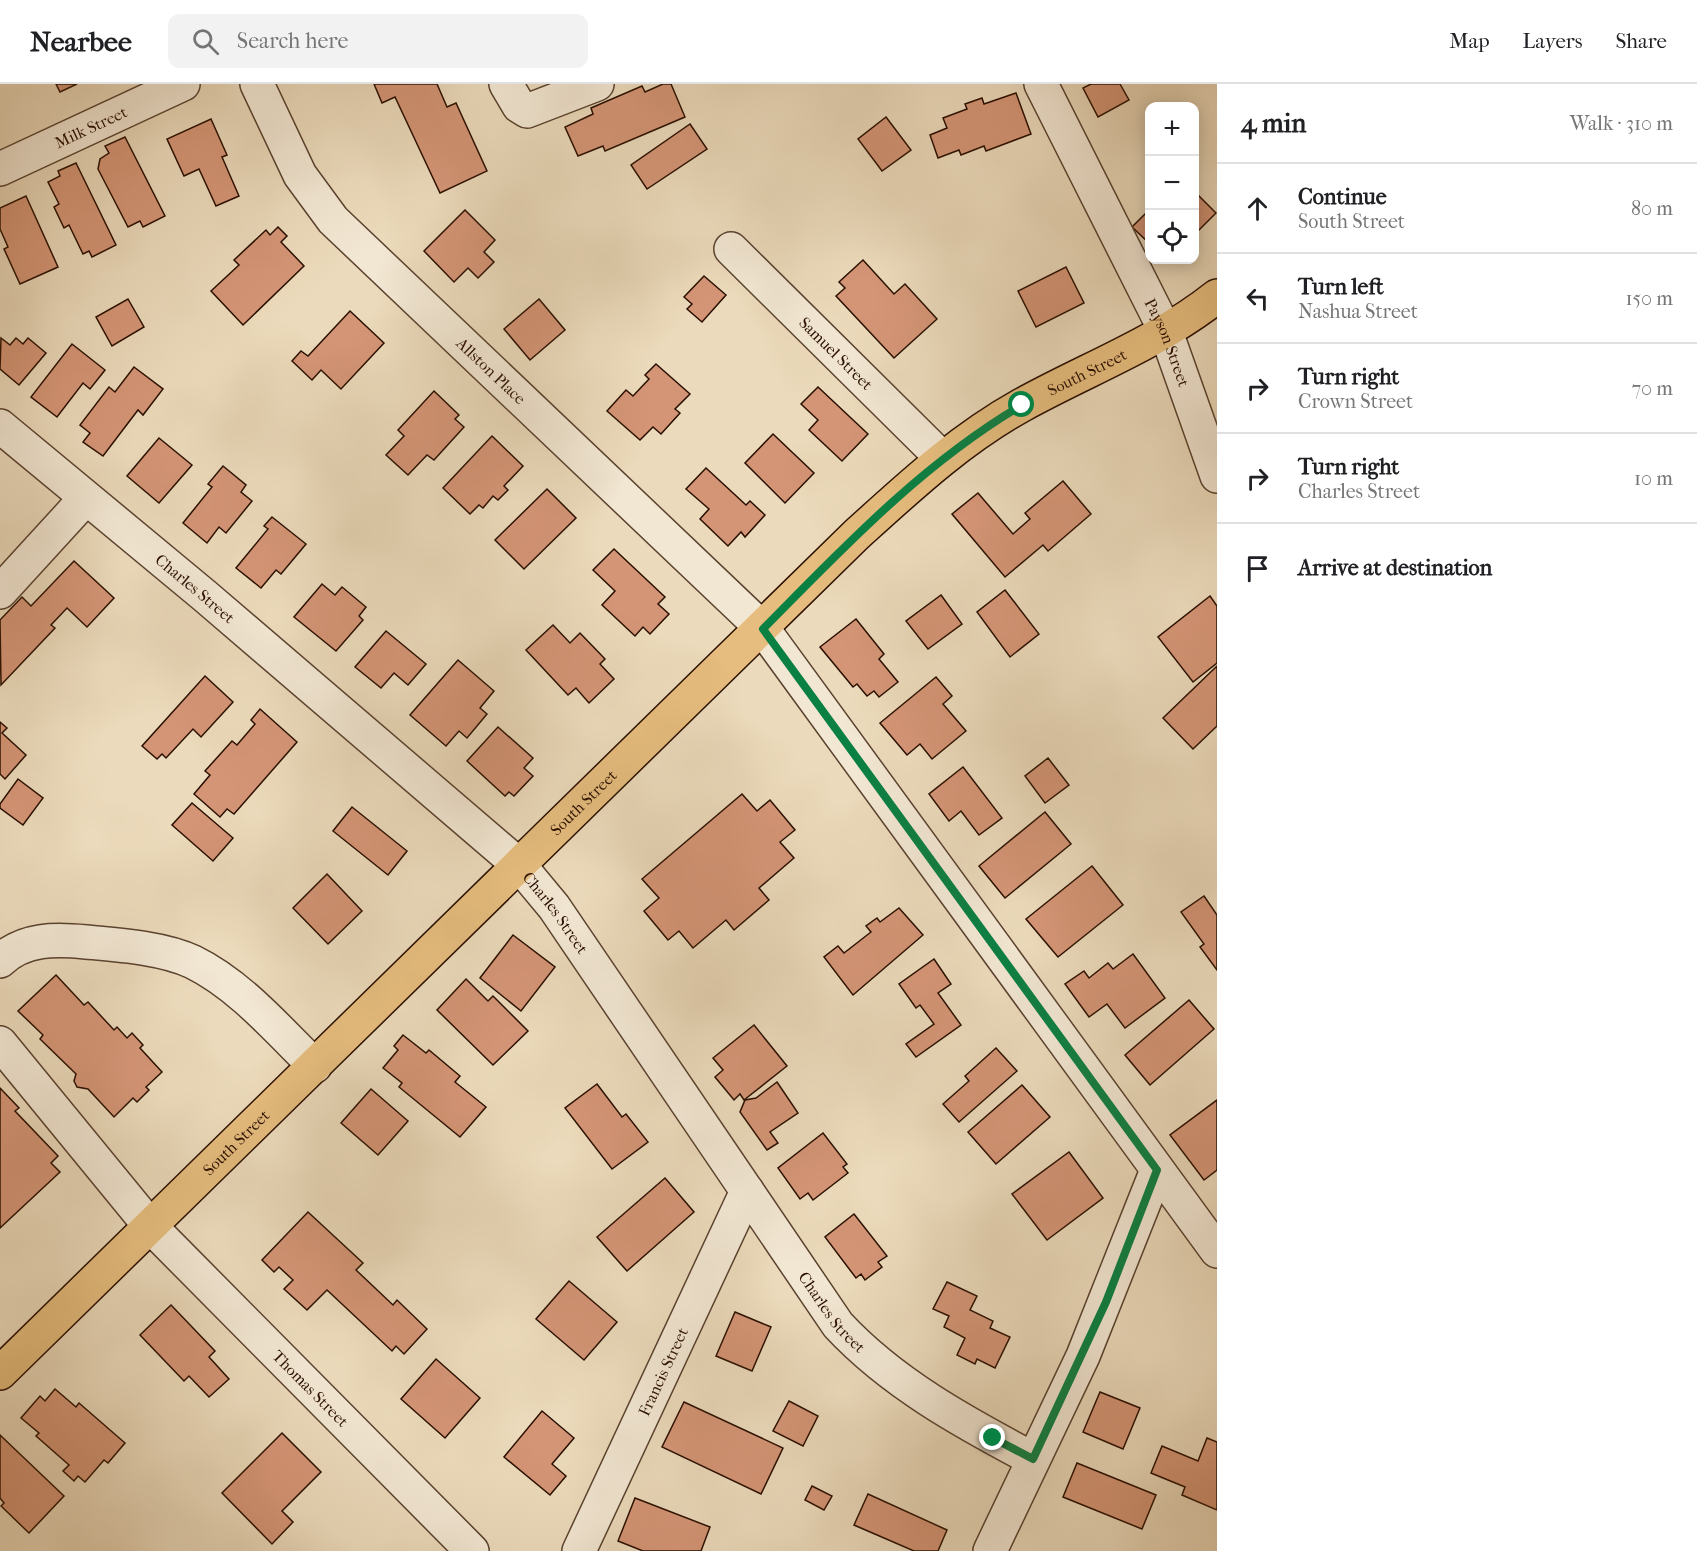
<!DOCTYPE html>
<meta charset="utf-8">
<style>
:root{--surface:#fff;--page:#f2f2f2;--text:#202124;--muted:#757577;--line:#e0e0e0}
body{margin:0;font-family:"IM FELL French Canon",serif;background:var(--page);color:var(--text)}
.controls{position:absolute;right:18px;top:18px;display:grid;overflow:hidden;border-radius:12px;box-shadow:0 3px 15px #0003}
.controls button{width:54px;height:54px;display:grid;place-items:center;padding:0;border:0;border-bottom:2px solid var(--line);background:var(--surface);color:var(--text);font:30px sans-serif}
.stop{position:absolute;width:18px;height:18px;margin:-14px;border:4px solid #0b8043;border-radius:50%;background:#fff}
.stop.end{background:#0b8043;border-color:#fff;box-shadow:0 2px 6px #0008}
.list{margin:0;padding:0;list-style:none}
h2{display:flex;justify-content:space-between;align-items:center;height:78px;margin:0;padding:0 24px;font-size:26px}
h2 small{font-size:20px;font-weight:400;color:var(--muted)}
.list li{display:grid;grid-template-columns:39px 1fr auto;gap:18px;align-items:center;box-sizing:border-box;height:90px;padding:0 24px;border-top:2px solid var(--line)}
.list b{display:block;font-size:22px;white-space:nowrap}
.list p{margin:0;font-size:20px;white-space:nowrap;color:var(--muted)}
.list em{font-size:20px;font-style:normal;color:var(--muted)}
.icon{flex:none;width:33px;height:33px;fill:none;stroke:currentColor;stroke-width:2;stroke-linecap:round;stroke-linejoin:round}
.map{position:relative;flex:none;width:1217px;height:1467px;overflow:hidden}
header{display:flex;align-items:center;gap:36px;box-sizing:border-box;height:84px;padding:0 30px;background:var(--surface);border-bottom:2px solid var(--line)}
header strong{font-size:28px}
nav{display:flex;gap:33px;margin-inline-start:auto;font-size:21px}
.search{width:420px;height:54px;background:var(--page);display:flex;align-items:center;gap:15px;box-sizing:border-box;padding:0 21px;border-radius:12px;color:var(--muted);font-size:22px}
main{display:flex}
aside{flex:1;background:var(--surface)}
.map>svg:first-child{display:block}
.building{fill:#d49576;stroke:#2a0f00;stroke-width:1.5}
.lines{fill:none;stroke-linecap:round;stroke-linejoin:round}
.minor-casing{stroke:#5a422f;stroke-width:36}
.major-casing{stroke:#2a0f00;stroke-width:36}
.minor{stroke:#f2e7d3;stroke-width:33}
.major{stroke:#e6bd7e;stroke-width:33}
.route{stroke:#0b8043;stroke-width:8}
.labels{text-anchor:middle;dominant-baseline:central;stroke-width:5;stroke-linejoin:round;paint-order:stroke}
.street-label{font-size:16px;fill:#2a0f00;stroke:#f2e7d3}
</style>
<header>
<strong>Nearbee</strong>
<div class="search"><svg class="icon" aria-label="search" viewBox="0 0 24 24"><circle cx="10" cy="10" r="6"/><path d="M15 15l6 6"/></svg>Search here</div>
<nav><a>Map</a><a>Layers</a><a>Share</a></nav>
</header>
<main>
<div class="map">
<svg width="1217" height="1467" viewBox="0 0 1217 1467">
<rect width="100%" height="100%" fill="#ebdabb"/>
<filter id="stains"><feTurbulence type="fractalNoise" baseFrequency=".00333" numOctaves="4"/><feColorMatrix values="0 0 0 0 .2 0 0 0 0 .09 0 0 0 0 .02 0 0 0 .5 -.17"/></filter>
<radialGradient id="worn" r=".72"><stop offset=".6" stop-color="#630" stop-opacity="0"/><stop offset="1" stop-color="#630" stop-opacity=".3"/></radialGradient>
<g class="building">
<path d="M56,0H77L60,8Z"/>
<path d="M374,0H437L447,23L456,19L487,87L440,109L395,13L382,19Z"/>
<path d="M663,0H671L685,33L605,67L603,62L578,72L565,43L593,30L591,24L642,2L645,8Z"/>
<path d="M1091,0H1120L1129,16L1098,33L1083,4Z"/>
<path d="M1016,9L1031,50L986,67L984,62L961,71L959,66L938,74L930,51L947,44L943,34L967,25L965,20L982,14L984,20Z"/>
<path d="M886,33L911,66L882,87L858,55Z"/>
<path d="M211,35L227,71L222,73L239,112L216,122L199,85L184,92L167,55Z"/>
<path d="M690,40L707,65L647,105L631,81Z"/>
<path d="M125,53L165,132L143,143L140,137L128,143L98,85L100,75L109,69L105,62Z"/>
<path d="M76,79L116,161L92,173L89,167L83,170L69,141L64,144L54,123L59,120L48,98L60,92L58,87Z"/>
<path d="M1194,107L1216,129L1194,151Z"/>
<path d="M26,112L58,183L20,200L4,165L8,163L0,145V124Z"/>
<path d="M1150,125V160L1132,143Z"/>
<path d="M465,126L495,156L484,168L494,178L478,194L468,184L454,198L424,167Z"/>
<path d="M278,143L287,152L281,158L304,182L243,241L211,207L239,181L234,176L266,146L270,151Z"/>
<path d="M863,176L894,210L905,200L937,235L894,274L836,212L845,204L839,198Z"/>
<path d="M1066,183L1084,219L1036,243L1018,207Z"/>
<path d="M704,192L726,211L702,238L687,225L692,220L684,213Z"/>
<path d="M128,215L144,243L112,262L96,233Z"/>
<path d="M539,215L565,246L530,276L504,245Z"/>
<path d="M350,227L384,259L341,305L321,286L312,296L292,277L301,267L308,272Z"/>
<path d="M1,254L10,261L16,254L23,260L28,254L46,269L19,301L0,285Z"/>
<path d="M72,260L105,286L90,305L83,299L57,333L31,313Z"/>
<path d="M656,280L690,310L675,325L680,329L661,350L653,343L640,356L607,327L626,306L633,312L649,295L645,291Z"/>
<path d="M134,283L163,305L143,331L138,326L103,372L83,358L90,349L80,341L109,303L115,308Z"/>
<path d="M818,303L868,350L842,377L809,346L818,336L801,320Z"/>
<path d="M434,307L459,331L455,335L464,343L434,376L427,371L408,391L386,371L404,352L398,346Z"/>
<path d="M773,350L814,389L785,419L745,379Z"/>
<path d="M492,352L523,382L504,402L508,406L498,416L493,412L483,424L479,421L470,430L443,404Z"/>
<path d="M159,354L192,381L159,419L127,392Z"/>
<path d="M223,382L246,401L241,408L252,417L226,449L219,443L207,459L183,439L212,403L208,400Z"/>
<path d="M706,384L746,421L750,417L765,431L745,453L741,448L728,462L700,435L709,425L686,405Z"/>
<path d="M1063,397L1091,430L1048,467L1043,461L1005,493L952,430L978,409L1013,450L1030,435L1025,429Z"/>
<path d="M547,405L576,434L524,485L495,456Z"/>
<path d="M272,433L306,460L281,490L276,486L261,504L236,484L268,445L264,442Z"/>
<path d="M614,465L665,513L658,520L669,530L650,550L643,543L635,552L602,521L615,507L593,486Z"/>
<path d="M74,477L114,514L87,543L67,524L51,541L55,544L1,601L0,536L22,513L31,522Z"/>
<path d="M322,500L335,511L342,503L366,523L359,532L363,536L336,567L294,533Z"/>
<path d="M1005,506L1039,550L1010,573L977,528Z"/>
<path d="M941,511L962,540L928,565L906,537Z"/>
<path d="M1210,512L1217,522V579L1193,598L1158,553Z"/>
<path d="M856,535L884,570L879,575L898,598L879,613L874,607L867,612L857,600L853,603L820,563Z"/>
<path d="M553,541L570,559L580,549L605,575L600,580L614,595L589,619L576,604L568,611L526,566Z"/>
<path d="M386,547L426,580L408,601L394,589L381,604L355,583Z"/>
<path d="M458,576L494,607L480,624L487,630L467,654L459,647L446,662L410,631Z"/>
<path d="M1217,582V642L1193,665L1163,634Z"/>
<path d="M205,592L233,618L201,653L193,645L166,674L162,670L157,675L142,662Z"/>
<path d="M936,593L952,612L943,620L966,647L932,675L920,660L907,671L880,639Z"/>
<path d="M260,625L297,658L234,730L227,725L220,733L194,710L210,691L205,687L232,657L237,661L255,640L251,636Z"/>
<path d="M0,638L7,644L2,649L26,671L5,695L0,690Z"/>
<path d="M498,643L533,674L524,684L533,692L514,712L509,708L505,712L467,677Z"/>
<path d="M1048,674L1069,701L1045,719L1025,692Z"/>
<path d="M963,683L1002,734L979,751L961,727L949,737L929,710Z"/>
<path d="M18,695L43,714L23,741L0,724V720Z"/>
<path d="M742,710L757,727L770,716L795,746L780,758L794,774L759,804L769,816L734,846L726,836L693,864L679,847L668,856L644,827L659,814L642,795Z"/>
<path d="M192,719L233,754L213,777L172,741Z"/>
<path d="M352,723L407,767L388,791L333,747Z"/>
<path d="M1045,728L1071,760L1005,814L979,782Z"/>
<path d="M1092,782L1123,821L1058,873L1026,835Z"/>
<path d="M327,790L362,827L328,860L293,824Z"/>
<path d="M1204,812L1217,831V886L1200,863L1204,860L1181,828Z"/>
<path d="M899,824L923,851L853,911L824,873L838,862L844,869L871,848L866,842L877,834L880,838Z"/>
<path d="M513,851L555,883L521,927L480,894Z"/>
<path d="M1133,870L1165,914L1125,944L1107,920L1089,933L1065,900L1084,887L1089,894L1108,879L1113,885Z"/>
<path d="M934,875L951,900L938,909L961,941L916,973L906,960L934,940L920,921L916,924L899,900Z"/>
<path d="M56,891L84,921L88,918L114,946L117,943L127,954L132,949L143,961L140,964L162,988L146,1003L149,1006L137,1018L133,1014L114,1033L88,1005L77,1003L74,997L76,990L40,955L43,951L18,927Z"/>
<path d="M466,895L488,917L493,912L528,947L493,981L437,926Z"/>
<path d="M1189,916L1214,945L1150,1001L1125,971Z"/>
<path d="M754,941L787,982L744,1016L740,1010L734,1016L715,993L723,986L713,974Z"/>
<path d="M403,951L426,969L429,966L460,992L455,998L486,1023L460,1053L399,1003L402,999L383,984L398,966L394,962Z"/>
<path d="M996,964L1017,987L959,1038L943,1020L969,997L965,992Z"/>
<path d="M777,998L798,1029L770,1048L778,1059L767,1066L740,1028L745,1016L756,1014Z"/>
<path d="M597,1000L622,1033L626,1030L648,1058L612,1085L565,1024Z"/>
<path d="M1022,1001L1050,1033L996,1080L968,1048Z"/>
<path d="M0,1004L19,1024L15,1027L58,1072L51,1079L60,1088L0,1144Z"/>
<path d="M371,1005L408,1037L378,1071L341,1039Z"/>
<path d="M1217,1016V1086L1204,1096L1170,1051Z"/>
<path d="M823,1049L847,1080L843,1083L848,1089L813,1116L808,1109L800,1115L778,1084Z"/>
<path d="M1069,1068L1103,1114L1047,1156L1012,1110Z"/>
<path d="M665,1094L694,1128L627,1187L597,1153Z"/>
<path d="M308,1128L363,1179L356,1186L393,1221L397,1216L427,1245L404,1270L396,1262L392,1267L327,1206L307,1226L284,1205L293,1196L279,1183L274,1188L262,1176Z"/>
<path d="M854,1130L887,1172L878,1178L882,1183L865,1196L861,1190L856,1194L825,1153Z"/>
<path d="M569,1197L617,1238L584,1276L536,1235Z"/>
<path d="M947,1198L977,1212L970,1226L993,1237L990,1244L1010,1253L995,1284L977,1275L975,1280L957,1271L965,1254L944,1243L949,1232L933,1225Z"/>
<path d="M171,1221L215,1267L209,1273L229,1295L209,1313L189,1292L184,1297L140,1251Z"/>
<path d="M735,1228L771,1243L752,1287L716,1272Z"/>
<path d="M436,1275L480,1314L445,1354L401,1315Z"/>
<path d="M55,1305L76,1323L79,1319L125,1359L108,1379L104,1376L85,1398L78,1392L74,1397L63,1387L69,1381L36,1352L39,1349L21,1334L40,1312L45,1317Z"/>
<path d="M1100,1308L1140,1324L1123,1365L1083,1348Z"/>
<path d="M789,1317L818,1332L803,1362L773,1347Z"/>
<path d="M684,1318L783,1364L761,1410L662,1363Z"/>
<path d="M542,1327L574,1354L552,1380L566,1392L550,1411L504,1373Z"/>
<path d="M282,1349L321,1388L282,1427L293,1438L272,1460L222,1409Z"/>
<path d="M0,1351L64,1412L29,1449L1,1422L4,1419L0,1414Z"/>
<path d="M1207,1354L1217,1358V1426L1182,1411L1185,1403L1151,1389L1162,1362L1198,1377Z"/>
<path d="M1077,1379L1156,1411L1142,1445L1063,1413Z"/>
<path d="M812,1402L832,1412L824,1426L805,1416Z"/>
<path d="M868,1410L947,1446L938,1467H914L854,1441Z"/>
<path d="M635,1414L710,1443L701,1467H643L618,1457Z"/>
</g>
<g class="lines">
<g class="minor-casing">
<g id="minor">
<path id="s1" d="M257,0L300,91L333,136L763,545L1217,1167"/>
<path d="M506,0L519,22L527,27L597,0"/>
<path id="s2" d="M1041,0L1166,248L1217,392"/>
<path id="s3" d="M0,85L183,0"/>
<path id="s4" d="M731,165L942,374"/>
<path id="s5" d="M0,342L205,512L520,782L554,823L838,1241C892,1299 963,1338 1033,1375"/>
<path d="M0,508L85,415"/>
<path d="M0,877C24,854 56,855 86,858C119,861 163,864 193,878C240,901 278,946 315,982"/>
<path id="s6" d="M0,959L150,1142L472,1467"/>
<path id="s7" d="M579,1467L747,1107"/>
<path d="M990,1467L1083,1272L1157,1086"/>
</g>
</g>
<g class="major-casing">
<g id="major">
<path id="s8" d="M0,1289L856,451C909,403 959,356 1022,321C1087,285 1158,259 1217,212"/>
</g>
</g>
<use href="#minor" class="minor"/>
<use href="#major" class="major"/>
</g>
<g class="lines">
<path class="route" d="M993,1354L1033,1375L1106,1218L1157,1086L763,545C844,463 922,380 1022,321"/>
</g>
<g class="labels">
<g class="street-label">
<text stroke="none"><textPath href="#s3" startOffset="100">Milk Street</textPath></text>
<text stroke="none"><textPath href="#s2" startOffset="288">Payson Street</textPath></text>
<text stroke="none"><textPath href="#s4" startOffset="148">Samuel Street</textPath></text>
<text stroke="none"><textPath href="#s1" startOffset="375">Allston Place</textPath></text>
<text stroke="none"><textPath href="#s8" startOffset="1482">South Street</textPath></text>
<text stroke="none"><textPath href="#s5" startOffset="254">Charles Street</textPath></text>
<text stroke="none"><textPath href="#s8" startOffset="816">South Street</textPath></text>
<text stroke="none"><textPath href="#s5" startOffset="740">Charles Street</textPath></text>
<text stroke="none"><textPath href="#s8" startOffset="330">South Street</textPath></text>
<text stroke="none"><textPath href="#s5" startOffset="1226">Charles Street</textPath></text>
<text stroke="none"><textPath href="#s7" startOffset="198">Francis Street</textPath></text>
<text stroke="none"><textPath href="#s6" startOffset="465">Thomas Street</textPath></text>
</g>
</g>
<rect width="100%" height="100%" filter="url(#stains)"/>
<rect width="100%" height="100%" fill="url(#worn)"/>
</svg>
<div class="controls">
<button>+</button>
<button>−</button>
<button><svg class="icon" aria-label="locate" viewBox="0 0 24 24"><circle cx="12" cy="12" r="6"/><path d="M12 2v4M12 18v4M2 12h4M18 12h4"/></svg></button>
</div>
<div class="stop" style="left:1022px;top:321px"></div>
<div class="stop end" style="left:993px;top:1354px"></div>
</div>
<aside>
<h2>4 min<small>Walk · 310 m</small></h2>
<ul class="list">
<li><svg class="icon" aria-label="ahead" viewBox="0 0 24 24"><path d="M12 20V5M6 11l6-6 6 6"/></svg><div><b>Continue</b><p>South Street</p></div><em>80 m</em></li>
<li><svg class="icon" aria-label="left" viewBox="0 0 24 24"><path d="M17 20v-9H6M10 6l-5 5 5 5"/></svg><div><b>Turn left</b><p>Nashua Street</p></div><em>150 m</em></li>
<li><svg class="icon" aria-label="right" viewBox="0 0 24 24"><path d="M7 20v-9h11M14 6l5 5-5 5"/></svg><div><b>Turn right</b><p>Crown Street</p></div><em>70 m</em></li>
<li><svg class="icon" aria-label="right" viewBox="0 0 24 24"><path d="M7 20v-9h11M14 6l5 5-5 5"/></svg><div><b>Turn right</b><p>Charles Street</p></div><em>10 m</em></li>
<li><svg class="icon" aria-label="arrive" viewBox="0 0 24 24"><path d="M6 21V4h12l-3 4 3 4H6"/></svg><div><b>Arrive at destination</b></div></li>
</ul>
</aside>
</main>
